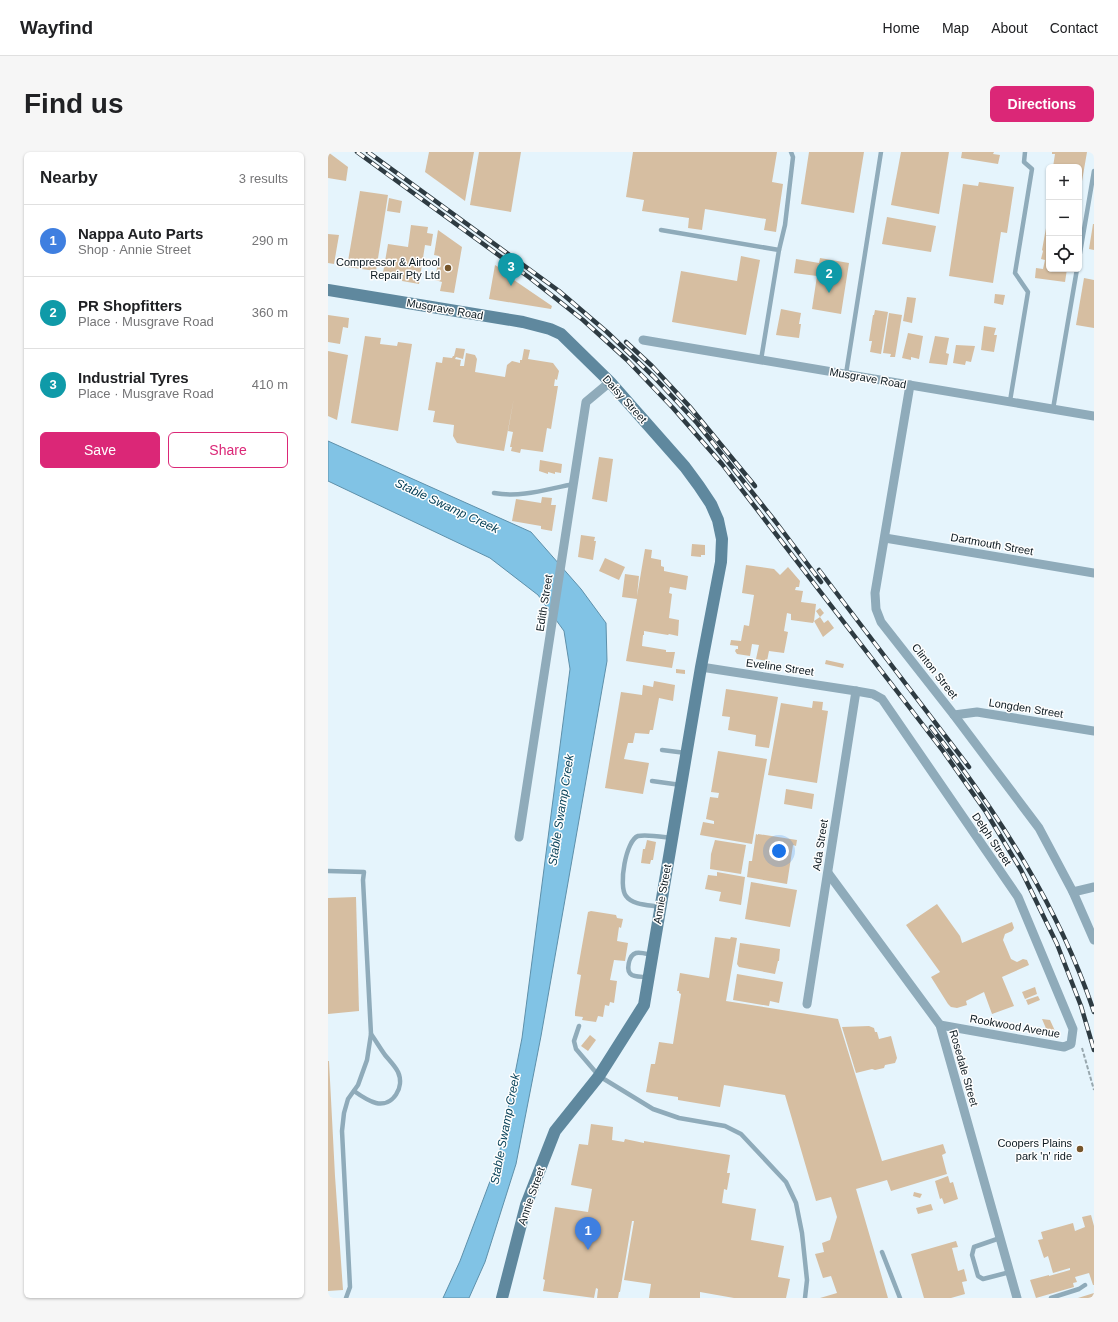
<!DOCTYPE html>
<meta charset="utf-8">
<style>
:root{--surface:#fff;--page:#f6f6f6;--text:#202124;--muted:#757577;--line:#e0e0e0;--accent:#db2777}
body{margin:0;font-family:Helvetica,sans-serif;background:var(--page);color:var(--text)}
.controls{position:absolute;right:12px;top:12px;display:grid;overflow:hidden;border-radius:6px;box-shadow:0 1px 3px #0004}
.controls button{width:36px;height:36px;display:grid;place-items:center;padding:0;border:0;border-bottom:1px solid var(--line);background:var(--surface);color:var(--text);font:20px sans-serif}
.you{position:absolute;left:451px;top:699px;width:14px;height:14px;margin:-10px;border:3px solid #fff;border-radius:50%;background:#1a73e8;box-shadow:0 0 0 6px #1a73e833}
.badge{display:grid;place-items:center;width:26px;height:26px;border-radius:50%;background:var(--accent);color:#fff;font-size:13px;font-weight:700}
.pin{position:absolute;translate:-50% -33px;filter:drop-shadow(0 1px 2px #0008)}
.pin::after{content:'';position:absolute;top:21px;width:14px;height:12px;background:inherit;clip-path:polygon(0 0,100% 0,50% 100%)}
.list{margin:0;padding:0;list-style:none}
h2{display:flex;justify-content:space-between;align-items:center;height:52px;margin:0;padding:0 16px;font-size:17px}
h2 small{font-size:13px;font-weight:400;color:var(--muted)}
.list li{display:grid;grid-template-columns:26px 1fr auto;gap:12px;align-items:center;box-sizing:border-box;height:72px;padding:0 16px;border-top:1px solid var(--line)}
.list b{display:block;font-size:15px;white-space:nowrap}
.list p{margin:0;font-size:13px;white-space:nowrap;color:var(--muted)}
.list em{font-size:13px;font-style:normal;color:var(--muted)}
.actions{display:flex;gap:8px;padding:12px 16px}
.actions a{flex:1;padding:9px 0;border:1px solid var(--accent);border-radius:6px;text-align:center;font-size:14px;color:var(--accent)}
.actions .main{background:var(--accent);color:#fff}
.icon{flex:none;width:22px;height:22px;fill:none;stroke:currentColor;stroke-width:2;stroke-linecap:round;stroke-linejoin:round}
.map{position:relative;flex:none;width:766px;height:1146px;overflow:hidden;border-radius:6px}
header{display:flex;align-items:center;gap:24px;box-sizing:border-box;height:56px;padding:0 20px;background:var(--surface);border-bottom:1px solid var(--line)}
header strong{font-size:19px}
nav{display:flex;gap:22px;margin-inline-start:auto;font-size:14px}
.intro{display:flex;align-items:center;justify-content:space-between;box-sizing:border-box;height:96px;padding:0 24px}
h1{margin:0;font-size:28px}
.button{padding:10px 18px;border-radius:6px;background:var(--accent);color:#fff;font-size:14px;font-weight:700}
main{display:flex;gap:24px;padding:0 24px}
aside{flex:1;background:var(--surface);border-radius:6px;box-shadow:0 1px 3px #0004}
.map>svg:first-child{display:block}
.water{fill:#81c3e5;stroke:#5e90aa}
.building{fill:#d6bea1}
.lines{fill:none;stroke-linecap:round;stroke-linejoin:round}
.path{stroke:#98a7ae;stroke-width:2;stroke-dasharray:4 2;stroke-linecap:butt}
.lane{stroke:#8fabba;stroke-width:4.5}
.street{stroke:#8fabba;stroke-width:9}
.secondary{stroke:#5f889e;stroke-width:12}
.rail-casing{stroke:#2e3b42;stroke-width:4.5}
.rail{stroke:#fefefe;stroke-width:3;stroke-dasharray:9;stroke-linecap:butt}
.poi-dot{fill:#75552b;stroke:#fefefe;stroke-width:1.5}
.labels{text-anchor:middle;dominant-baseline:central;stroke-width:3;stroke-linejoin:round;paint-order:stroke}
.poi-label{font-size:11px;fill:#0b181f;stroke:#fefefe;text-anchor:end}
.street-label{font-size:11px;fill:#0b181f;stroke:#fefefe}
.water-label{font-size:12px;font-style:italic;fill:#064057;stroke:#fefefe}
</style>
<header>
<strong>Wayfind</strong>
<nav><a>Home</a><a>Map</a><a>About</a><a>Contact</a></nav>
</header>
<div class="intro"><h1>Find us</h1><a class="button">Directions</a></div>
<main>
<aside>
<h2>Nearby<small>3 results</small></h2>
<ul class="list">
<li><span class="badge" style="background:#3f7fe0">1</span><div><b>Nappa Auto Parts</b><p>Shop · Annie Street</p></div><em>290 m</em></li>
<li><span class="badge" style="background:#0f9aa8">2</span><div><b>PR Shopfitters</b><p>Place · Musgrave Road</p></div><em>360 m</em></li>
<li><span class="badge" style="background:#0f9aa8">3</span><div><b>Industrial Tyres</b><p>Place · Musgrave Road</p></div><em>410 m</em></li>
</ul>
<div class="actions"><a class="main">Save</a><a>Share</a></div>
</aside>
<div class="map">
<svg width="766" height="1146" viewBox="0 0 766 1146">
<rect width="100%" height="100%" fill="#e5f4fc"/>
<path class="water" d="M0,289L203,380L253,437L278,471L279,509L213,884L188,1012L157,1110L141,1146H115L132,1109L170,1008L194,886L242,517L236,479L210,443L162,406L0,329Z"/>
<g class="building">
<path d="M0,0L20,15L18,29L0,26Z"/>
<path d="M101,0H146L137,49L97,20Z"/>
<path d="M151,0H193L183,60L142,53Z"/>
<path d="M305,0H449L444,30L455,32L448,80L436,78L438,67L377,57L374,78L360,76L361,66L314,59L316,48L298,45Z"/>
<path d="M481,0H536L526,61L473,52Z"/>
<path d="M573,0H621L611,62L563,53Z"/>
<path d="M634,0H666L665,2L672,3L670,12L633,6Z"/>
<path d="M724,0H759L753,35L751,34V15H725L727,2H724Z"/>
<path d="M651,30L686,35L679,81L673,80L665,131L621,124L635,32L650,34Z"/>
<path d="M32,39L60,43L48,119L19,115Z"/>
<path d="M61,46L74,49L72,61L59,59Z"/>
<path d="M559,65L608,74L603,100L554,92Z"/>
<path d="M720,65L721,117H739L737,130L707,126L708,116L715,117L717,108L713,107L715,99L714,98Z"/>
<path d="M765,72H766V98L761,97Z"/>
<path d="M83,73L100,75L99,81L105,82L103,94L97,93L91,132L74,129L75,124L55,121L60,92L80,95Z"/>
<path d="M110,78L134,95L126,141L112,139L114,130L107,128L111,104L106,103Z"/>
<path d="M0,82L11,83L6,112L0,111Z"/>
<path d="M413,104L432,108L418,183L344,170L353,119L409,129Z"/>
<path d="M492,106L521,111L513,162L484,157L489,124L466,121L468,107L491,111Z"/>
<path d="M167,113L175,118L174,120L224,154L223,157L161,147Z"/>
<path d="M756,126L766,128V176L748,173Z"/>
<path d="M667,142L677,143L675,153L666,151Z"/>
<path d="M579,145L588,146L584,171L575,169Z"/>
<path d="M453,157L473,161L471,172H473L471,186L448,183Z"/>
<path d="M547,158L560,160L553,202L542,200L544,189H541L545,163H546Z"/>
<path d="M561,161L574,163L567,205H562L563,202L555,201Z"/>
<path d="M0,163L21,166L20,176L15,175L12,192L0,190Z"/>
<path d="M656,174L668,176L666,183H669L666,200L653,198Z"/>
<path d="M580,181L595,184L591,207L583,205V208L574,206Z"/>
<path d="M37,184L53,186L52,192L69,194L70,190L84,192L70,279L23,271Z"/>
<path d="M607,184L621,186L618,201L621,202L619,213L601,211Z"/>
<path d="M628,193L647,194L643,210L638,209L637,213L625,211Z"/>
<path d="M128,196L137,197L135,207L128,205L127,207L133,208L132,214H136L138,201L147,203L149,207L147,220L177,225L179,213L184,209L192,211V208H194L196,197L202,198L200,207L225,211L231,219L229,228L227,227L226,234H230L223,277L219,276L215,300L193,297L192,301L183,299L184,295H182L185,280L180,279L186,246L176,299L129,291L125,284L126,273L105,270L107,259L100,258L108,210L114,211L115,205L124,206L125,204H126Z"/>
<path d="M0,199L20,203L9,268L0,264Z"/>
<path d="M271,305L285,307L279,350L264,347Z"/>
<path d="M212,308L234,312L233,321L227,320V322L220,320V322L211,319Z"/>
<path d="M214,345L224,346L223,353H228L224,379L213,377V374L184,369L188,347L213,351Z"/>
<path d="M253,383L267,385L266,389H268L265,408L250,405Z"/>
<path d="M364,392L377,393V403H373V405L363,404Z"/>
<path d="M317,397L324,398L323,406L333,408V414L336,415V419L360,424L358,438L342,435L341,441L344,442L341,466L351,468L350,484L341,482L340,483L316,479V483H315L314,494L338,498V500H347L344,516L298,509L309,447L294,445L297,422L311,424L309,444Z"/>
<path d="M277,406L297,415L291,428L271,419Z"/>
<path d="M418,413L446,417L452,423L460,415L472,429L471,435H468L467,438L475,439L473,450L488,452L486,469L492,465L488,459L492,456L496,461L492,465L496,471L500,468L506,476L495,485L486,469L485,471L463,468V462L459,461L456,479L460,480L456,501L441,499L439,509L428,507L431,493L424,492L422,504L409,502L407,499L408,497H410V494L402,493L403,488L413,489L416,473L421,474L426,443L414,441Z"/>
<path d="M498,508L516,512L515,516L497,512Z"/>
<path d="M348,517L357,518V522L348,521Z"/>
<path d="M326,529L347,533L345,549L331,546L325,578H322L321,582L307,581L305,591H300L296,607L321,611L315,642L277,636L293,540L314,543L315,533L325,535Z"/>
<path d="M398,537L450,545L441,596L427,594L428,583L400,578L402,565L394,564Z"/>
<path d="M485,549L495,550L494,558L500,559L489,631L440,623L453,551L484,556Z"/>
<path d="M390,599L439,607L424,692L372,683L375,670L386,672V669L378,667L382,645L390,646L391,641L383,640Z"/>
<path d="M458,637L486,642L484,657L456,652Z"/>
<path d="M428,682L430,683V682L469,688L468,694L465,693L459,732L419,725L421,709H424Z"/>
<path d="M319,688L328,690L325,708H323L322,712L313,711L315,697H317Z"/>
<path d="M387,688L418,693L413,722L382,717L383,702Z"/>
<path d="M389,720L417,725L413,753L391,749L393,740L377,737L380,723L389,724Z"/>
<path d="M423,730L469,738L462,775L417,767Z"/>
<path d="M28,745L31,859L0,862V746Z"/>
<path d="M609,752L632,784L634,791L684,770L686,776L684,779L677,782L675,788L683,807L689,810L695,807L699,808L701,813L674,825L686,854L664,862L656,840L638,849L639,853L629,856L623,855L620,852L603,825L612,820L578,773Z"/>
<path d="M263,759L288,763L289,766L295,767L293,776L291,775L289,789L300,791L297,809L286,808L282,828L289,829L286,851L282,850L281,854L277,853L275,865L270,864L268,870L254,868L255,865L247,864V860L253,823L249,822L260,760Z"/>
<path d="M387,785L402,787L403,785L409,786L398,849L510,867L554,1009L615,992L618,1001L614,1003L619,1022L563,1039L559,1028L528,1037L560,1146H492L509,1141L503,1124L495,1126L487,1102L496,1100L494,1091L502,1088L509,1065L503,1045L488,1049L457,943L396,933L392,955L350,948V945L318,940L323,912H327L331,890L345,892L353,842L351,841V839H349L352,821L381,826Z"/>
<path d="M412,791L452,797L451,809H450L447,822L411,815L409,812Z"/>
<path d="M409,822L455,830L451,851L442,849L441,854L405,848Z"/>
<path d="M707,835L709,842L697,847L694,840Z"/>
<path d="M710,844L712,848L700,853L698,848Z"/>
<path d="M714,867L722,868L728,881H720Z"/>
<path d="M541,874L546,876L547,880H549L551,887L563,884L569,906L567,911L557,913L556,916L547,918L544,917L528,921L514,875Z"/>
<path d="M262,883L268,888L260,899L253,894Z"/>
<path d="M0,909H1L7,1024L15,1138L0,1139Z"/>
<path d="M263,972L285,975L284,988L296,990L297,987L316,991V989L402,1003L399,1021H402L399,1038L396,1037L394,1051L428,1057L423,1088L456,1094L450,1125L462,1127L458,1146H406L372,1140V1146H321L323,1132L296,1128L306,1069H304L292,1140H291L290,1146H269L270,1137L268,1136L266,1146L215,1139L217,1128L215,1127L227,1055L260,1060L264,1037L243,1033L251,992L260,993Z"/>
<path d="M620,1024L622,1031L625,1030L630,1047L616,1052L614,1046L612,1047L607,1029Z"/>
<path d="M586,1040L594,1042L592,1046L585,1044Z"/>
<path d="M603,1052L605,1058L590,1062L588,1056Z"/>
<path d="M763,1063L766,1074V1133H765L761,1121L747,1125L749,1130L745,1131L746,1135L708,1146L702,1128L721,1123V1124L742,1118V1116L725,1121L720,1104L716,1106L710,1088L715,1087L713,1080L745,1071L747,1079L757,1075L754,1065Z"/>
<path d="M628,1089L630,1095L624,1096L630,1119L636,1117L639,1129L634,1130L637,1142L623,1146H596L583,1102Z"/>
<path d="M766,1141V1146H750Z"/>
</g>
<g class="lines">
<path class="path" d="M754,896L766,938"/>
<g class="lane">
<path d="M333,78L451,98L433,208"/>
<path d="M451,98L457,73L465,5L463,0"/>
<path d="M751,107L766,19"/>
<path d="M518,222L553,0"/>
<path d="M682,249L700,140L687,121L704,17L696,10L697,0"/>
<path d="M725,257L749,117"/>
<path d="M166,341C194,346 219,337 246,332"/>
<path d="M334,598L358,601"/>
<path d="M324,629L353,633"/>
<path d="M0,719L36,720L35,728L43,882L39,908L30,933L20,947L16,961L14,979L22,1135L18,1146"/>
<path d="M332,755C322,753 304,753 298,744C290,734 298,688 310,684C318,682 335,685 344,686"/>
<path d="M320,825C316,825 308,825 304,823C297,819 301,803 308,801C313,800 319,802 324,803"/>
<path d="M251,874L246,889L248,897L271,924L325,957L351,966L397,974L413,982L458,1030L468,1051L474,1081L479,1128L477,1146"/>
<path d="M26,939C33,944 40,949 48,951C65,955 77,935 70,920C67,914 61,908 57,903C52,896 48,889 43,882"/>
<path d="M672,1086L646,1095L644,1103L650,1124L655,1127L682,1120"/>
<path d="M554,1100L572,1146"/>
<path d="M723,1146L751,1137L757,1133"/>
</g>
<g class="street">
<path d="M315,188L766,264"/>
<path d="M582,233L547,441L548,457L553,470L626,563L711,676L745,740L766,788"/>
<path d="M557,386L766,421"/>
<path d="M373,515L528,539L545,542L554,547L690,745L745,877L743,892L736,895L612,873"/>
<path d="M626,563L649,560L766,579"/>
<path d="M191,685L258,250L282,230"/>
<path d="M500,721L612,873L689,1146"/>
<path d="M745,740L766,735"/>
<path d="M479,852L528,539"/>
</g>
<path class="secondary" d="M0,138L195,170L222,177L233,182L282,230L357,315L371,334L383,352L390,368L394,387L393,410L373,515L316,853L271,924L227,979L198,1053L174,1146"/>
<g class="rail-casing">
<g id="rail">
<path d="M29,0L202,126L255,168L299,208L345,256L394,312L615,599L658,660L693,718L729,792L753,854L766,898"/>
<path d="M40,0L231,139L279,180L326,225L369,271L447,369L493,430"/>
<path d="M298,190L324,214L362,255L427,334"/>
<path d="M491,418L641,615"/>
<path d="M603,575C670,661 731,755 766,860"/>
</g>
</g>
<use href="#rail" class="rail"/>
</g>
<g class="poi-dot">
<circle cx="120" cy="116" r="4"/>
<circle cx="752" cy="997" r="4"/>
</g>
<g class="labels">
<g class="poi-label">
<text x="112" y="110">Compressor &amp; Airtool<tspan x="112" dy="13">Repair Pty Ltd</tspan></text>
<text x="744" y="991">Coopers Plains<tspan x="744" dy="13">park 'n' ride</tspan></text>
</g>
<g class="street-label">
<text transform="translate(117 157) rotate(10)">Musgrave Road</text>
<text transform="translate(540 226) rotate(10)">Musgrave Road</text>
<text transform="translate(297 247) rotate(48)">Daisy Street</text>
<text transform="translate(664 392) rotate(10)">Dartmouth Street</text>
<text transform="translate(216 451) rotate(-81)">Edith Street</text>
<text transform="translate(452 515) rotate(8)">Eveline Street</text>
<text transform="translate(607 519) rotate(52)">Clinton Street</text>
<text transform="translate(698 556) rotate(9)">Longden Street</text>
<text transform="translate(664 687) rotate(56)">Delph Street</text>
<text transform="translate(492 693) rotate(-81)">Ada Street</text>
<text transform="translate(334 742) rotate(-80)">Annie Street</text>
<text transform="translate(687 874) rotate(10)">Rookwood Avenue</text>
<text transform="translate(636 916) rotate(74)">Rosedale Street</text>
<text transform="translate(203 1044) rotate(-71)">Annie Street</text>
</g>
<g class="water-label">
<text transform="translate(119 354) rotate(25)">Stable Swamp Creek</text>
<text transform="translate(233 658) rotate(-81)">Stable Swamp Creek</text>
<text transform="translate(177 977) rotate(-79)">Stable Swamp Creek</text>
</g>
</g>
</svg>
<div class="controls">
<button>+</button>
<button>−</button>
<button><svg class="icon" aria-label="locate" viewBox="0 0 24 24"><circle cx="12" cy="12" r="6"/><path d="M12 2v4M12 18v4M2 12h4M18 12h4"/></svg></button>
</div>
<div class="you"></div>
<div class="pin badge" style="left:260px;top:1098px;background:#3f7fe0">1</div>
<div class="pin badge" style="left:501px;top:141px;background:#0f9aa8">2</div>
<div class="pin badge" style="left:183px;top:134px;background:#0f9aa8">3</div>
</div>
</main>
